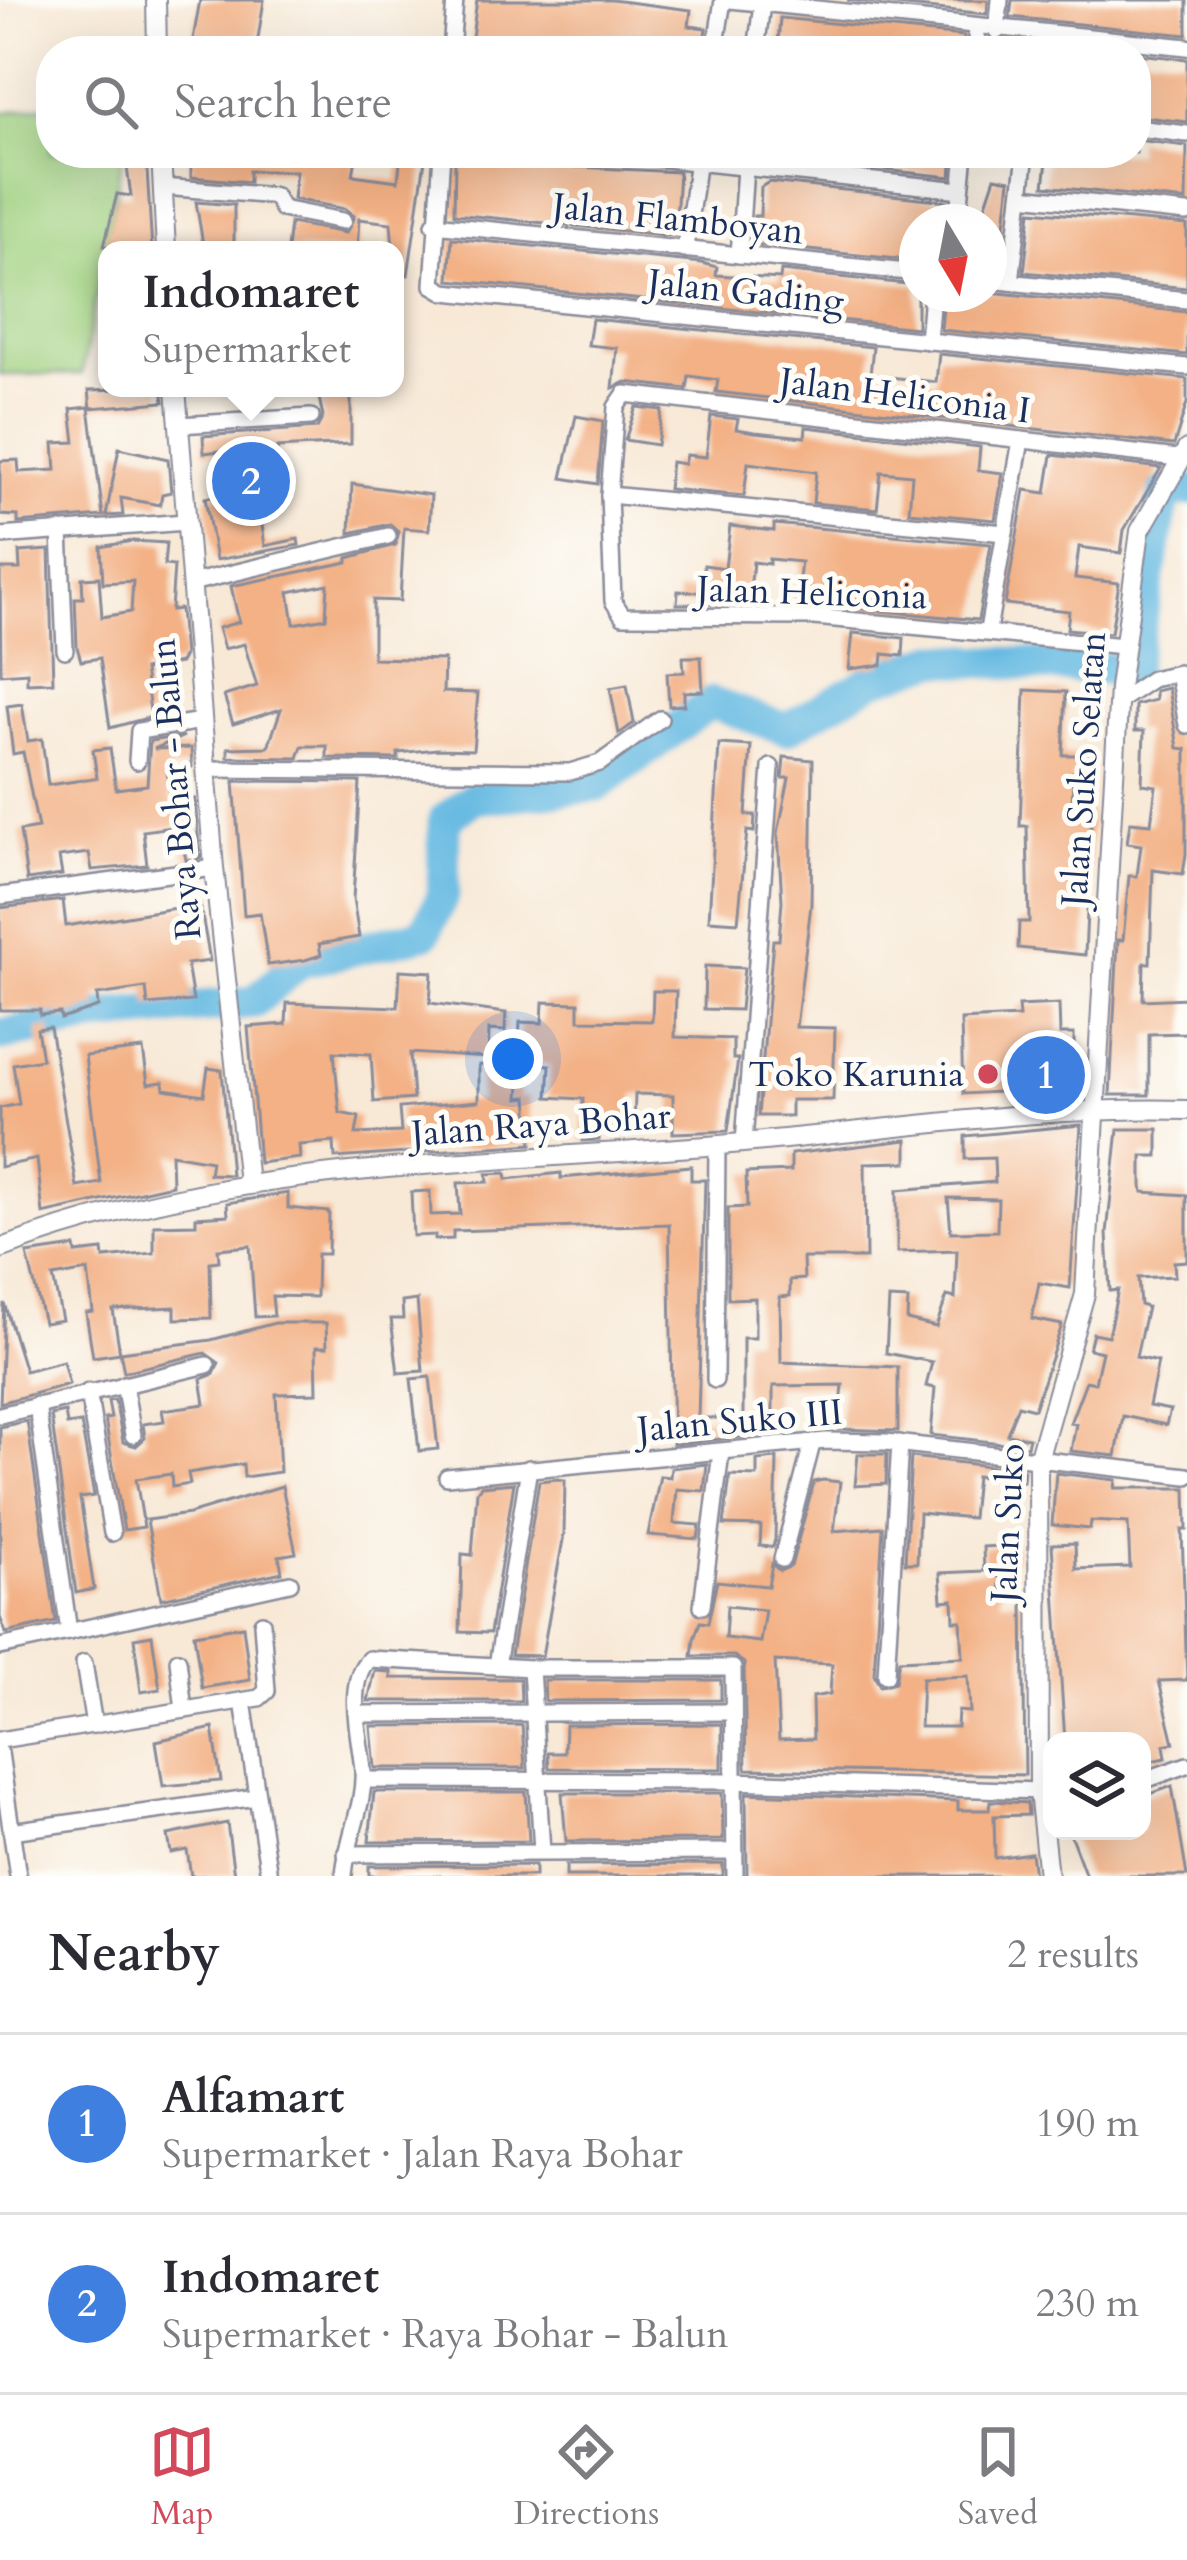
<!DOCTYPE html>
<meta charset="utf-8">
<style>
:root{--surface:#fff;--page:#f2f2f3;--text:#2b2b33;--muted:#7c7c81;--line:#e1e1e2;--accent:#d1495b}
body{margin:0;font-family:Cardo,serif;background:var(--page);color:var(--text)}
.controls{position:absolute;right:36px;bottom:36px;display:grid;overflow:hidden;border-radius:24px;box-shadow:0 12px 48px #0002}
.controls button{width:108px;height:108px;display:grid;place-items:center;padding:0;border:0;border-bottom:3px solid var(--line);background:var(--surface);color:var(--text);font:60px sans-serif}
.compass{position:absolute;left:899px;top:204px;width:108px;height:108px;border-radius:50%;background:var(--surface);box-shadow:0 12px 48px #0002;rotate:170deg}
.you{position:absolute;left:513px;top:1059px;width:42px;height:42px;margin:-30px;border:9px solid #fff;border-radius:50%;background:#1a73e8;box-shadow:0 0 0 18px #1a73e833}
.badge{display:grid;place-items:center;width:78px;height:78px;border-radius:50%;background:var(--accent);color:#fff;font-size:39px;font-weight:700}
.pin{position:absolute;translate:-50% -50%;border:6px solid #fff;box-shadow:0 3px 12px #0006}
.popup{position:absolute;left:98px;top:241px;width:306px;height:156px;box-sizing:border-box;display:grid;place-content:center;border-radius:24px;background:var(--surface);filter:drop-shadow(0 3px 9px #0005);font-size:39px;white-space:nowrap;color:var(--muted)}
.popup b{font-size:45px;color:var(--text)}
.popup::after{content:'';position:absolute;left:50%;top:100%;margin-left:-24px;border:24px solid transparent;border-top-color:var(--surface)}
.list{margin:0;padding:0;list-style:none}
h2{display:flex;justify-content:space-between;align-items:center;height:156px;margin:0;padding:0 48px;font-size:51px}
h2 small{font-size:39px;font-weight:400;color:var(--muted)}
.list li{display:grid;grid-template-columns:78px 1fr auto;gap:36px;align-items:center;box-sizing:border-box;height:180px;padding:0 48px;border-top:3px solid var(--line)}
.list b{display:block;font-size:45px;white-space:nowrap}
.list p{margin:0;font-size:39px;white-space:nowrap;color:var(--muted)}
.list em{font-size:39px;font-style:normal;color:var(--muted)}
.icon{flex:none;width:66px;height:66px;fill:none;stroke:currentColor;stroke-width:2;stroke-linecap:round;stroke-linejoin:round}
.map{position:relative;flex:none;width:1187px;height:1876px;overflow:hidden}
.search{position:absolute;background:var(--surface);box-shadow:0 12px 48px #0002;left:36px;right:36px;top:36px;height:132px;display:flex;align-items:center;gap:30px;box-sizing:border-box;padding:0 42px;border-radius:48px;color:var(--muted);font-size:45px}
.sheet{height:516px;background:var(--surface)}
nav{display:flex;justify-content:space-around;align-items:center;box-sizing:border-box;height:168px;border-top:3px solid var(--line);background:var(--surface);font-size:33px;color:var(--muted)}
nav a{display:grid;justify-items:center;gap:6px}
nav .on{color:var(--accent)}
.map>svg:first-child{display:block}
.green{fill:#9fd07f;stroke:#5d806e;stroke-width:3}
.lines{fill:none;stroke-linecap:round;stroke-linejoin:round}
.river{stroke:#66bae2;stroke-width:33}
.building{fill:#f3b185;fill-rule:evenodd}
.minor-casing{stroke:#8a8c9a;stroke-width:20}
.tertiary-casing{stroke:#8a8c9a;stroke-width:22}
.minor{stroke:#fff;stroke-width:15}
.tertiary{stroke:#fff;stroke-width:18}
.poi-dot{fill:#d1495b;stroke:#fdfcf7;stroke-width:4.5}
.labels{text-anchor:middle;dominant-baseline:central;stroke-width:10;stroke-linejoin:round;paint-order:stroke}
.street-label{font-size:36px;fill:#1b2f5e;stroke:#fdfcf7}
.poi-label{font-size:36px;fill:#1b2f5e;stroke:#fdfcf7;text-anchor:end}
</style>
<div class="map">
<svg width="1187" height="1876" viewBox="0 0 1187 1876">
<rect width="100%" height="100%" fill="#fdfcf7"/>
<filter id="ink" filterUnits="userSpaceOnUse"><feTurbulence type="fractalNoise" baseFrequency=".00833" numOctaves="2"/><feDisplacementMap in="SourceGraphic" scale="24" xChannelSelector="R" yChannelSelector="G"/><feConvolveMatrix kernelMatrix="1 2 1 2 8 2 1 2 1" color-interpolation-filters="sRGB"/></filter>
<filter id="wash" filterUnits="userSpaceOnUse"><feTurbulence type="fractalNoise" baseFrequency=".004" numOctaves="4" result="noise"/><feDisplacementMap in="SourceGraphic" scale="48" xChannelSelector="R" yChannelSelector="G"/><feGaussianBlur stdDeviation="2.7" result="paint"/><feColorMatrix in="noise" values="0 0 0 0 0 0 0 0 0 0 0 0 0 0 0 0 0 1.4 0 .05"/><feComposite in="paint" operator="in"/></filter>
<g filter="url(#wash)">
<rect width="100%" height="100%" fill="#f8e9d7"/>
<path class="green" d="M51,105V153H120L122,159L82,374L0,375V113Z"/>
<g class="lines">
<path class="river" d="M0,1035L104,1016L254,1002L300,962L425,933L443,895L444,820L473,798L597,786L711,703L786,729L874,679L936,659L1131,670L1165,493L1187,490"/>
</g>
<g id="blocks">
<g class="building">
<path d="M200,0H264L256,51H191Z"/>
<path d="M477,0H612L691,10L689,26L706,28L703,51H518L471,45Z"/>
<path d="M847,0H988L987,14Z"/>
<path d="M1012,0H1187V35L1010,17Z"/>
<path d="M780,18L964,36L963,51H805L806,46L778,43Z"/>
<path d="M1136,54L1187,59V122L1136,116Z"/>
<path d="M1136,140L1187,146L1186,201L1044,186L1048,153H1136Z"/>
<path d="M125,153H146L152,250L104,246L117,194L131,196Z"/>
<path d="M230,153H357L353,175L398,181L401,153H426L408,275L395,272L391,223L359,219L357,250H287L290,223L346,233L354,216L345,209L293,199L296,171H249V182L191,177V156Z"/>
<path d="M771,153L941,157L953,154L951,177L771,158Z"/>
<path d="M455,161L679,172L675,236L454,214Z"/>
<path d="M995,177L1010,180L1000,269L989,268V222H980Z"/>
<path d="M769,182L948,201L946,222H917V261L760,245L752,240L754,216H760L761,187Z"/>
<path d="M196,202L234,205V250H204Z"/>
<path d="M1031,211L1187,225V288L1024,272Z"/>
<path d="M452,238L702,263L717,267L716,275L780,279L781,271L917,285V328L449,280Z"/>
<path d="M989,292L1187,312V355L941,330L944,294Z"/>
<path d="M592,319L873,347L870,375L936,382L939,354L1187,379V403L1174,445L716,392L718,380L689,376L687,389L626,382L613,388L617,348L588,345Z"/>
<path d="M162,388L164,402L91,408L89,390Z"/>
<path d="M317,388H351V444L277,448L279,496L258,498L265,546L298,539L299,545L216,560L205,498L226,494L220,451L204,453L203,436L317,428L323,417Z"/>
<path d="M89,407L103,516L18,523V516L0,515V461L18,460L19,472L56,470L54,443L75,442L71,409Z"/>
<path d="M636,407L662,410L657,445L625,440Z"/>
<path d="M576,416L603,421L598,484L562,478Z"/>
<path d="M711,416L738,419L736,429L755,432L805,437L806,427L980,447L978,470L1003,473L995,520L909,512L912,475L881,472L877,509L813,503L816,472L748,463L744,496L668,489L671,462L684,464L686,455L706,457Z"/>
<path d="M119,448L168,459L171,492L162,494L160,505L121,498L123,515L106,516Z"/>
<path d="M1052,455L1161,468L1124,530L1121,553L1079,547L1075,578L1119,583L1111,633L1067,629L1069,611L1005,604L1025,490L1046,493Z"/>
<path d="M352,484L431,495L429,530L404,528L400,601L373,600V658L444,660L443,692L478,693L473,750L437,749L398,753V759L327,758V746H302L298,758L228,757V748L268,747L281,709L233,724L224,696L257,686L244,644L224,649L218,628L239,622L231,586L348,562V558L395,545L399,532L390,524L350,533ZM328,584L326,618L294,624L289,592Z"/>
<path d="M774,524L991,544L978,620L852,608L853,599L817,595L816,605H796L801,562L769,559V564L753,562L749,601L719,598L718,604H677L678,591L701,592L704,565L725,568L730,526L774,531Z"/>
<path d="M132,541L166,543L164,565L174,566L171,610L180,609L184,655L180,663L144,670L151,717L110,728L100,658L81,661L77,647L75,598H83L82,578L99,577L102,617L131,612L133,581L103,583L101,547Z"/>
<path d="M49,550L53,682L27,683V672L1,674L0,569H20L19,552Z"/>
<path d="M853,633L904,638L903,656L883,654L882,665L849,669Z"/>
<path d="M683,657H701L703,691L684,692V705L669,706L667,673L684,672Z"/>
<path d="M627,685L634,723L619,734L610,688Z"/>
<path d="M1168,688L1178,748L1186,749V854L1183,874L1153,870L1150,963H1144L1143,1000L1187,998V1028L1186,1033L1149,1034V1095H1110L1118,940H1123L1129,876H1137L1141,845L1127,843L1130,822L1151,824L1156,786L1142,784L1144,731H1135V705L1155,700V691Z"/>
<path d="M1025,690L1066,692L1063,755H1089L1088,772H1073L1072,810L1089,811L1091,826L1085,955L1018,948L1019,922H1029L1027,826H1020Z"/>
<path d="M22,704L28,741L42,739L48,785L97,778L93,750L110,748L116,789L147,785L150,741L184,736L154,749L191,748L192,767L167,769L171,802L195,799L200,858L186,860L179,826L143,831L147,865L92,870L89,853L59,857L62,875L27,880L20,831L38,828L23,752L13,754L7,706Z"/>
<path d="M719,744L751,746L746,815H755L754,832L747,831L738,922L709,920Z"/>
<path d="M784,757L813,760L811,905L796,1027L835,1028L833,1100H791V1116H758L773,940H779L782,901L778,833L789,778H782Z"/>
<path d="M234,781L360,782L353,899L359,937L319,944L321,955L305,960L268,965L260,913L244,915Z"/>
<path d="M63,900L66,926L200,904L210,961L187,964L193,1001L148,1005L146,988L97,995L98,1007L61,1019L60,1013L40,1015V1010H0V908Z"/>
<path d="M705,966L744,968L740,1010L704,1009Z"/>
<path d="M400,970L432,972L430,1003L506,1013L505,1031L489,1030L488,1058L410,1053L413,1099L374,1102L371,1054L334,1052L340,1113L359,1117L356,1134L401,1132L399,1108L479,1101V1065L521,1068L519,1098L528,1097L532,1144L335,1158L334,1142L299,1145L300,1158L259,1163L248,1027L286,1024L287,1003L398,1007Z"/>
<path d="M653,991H676L675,1037L733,1039V1059H738L728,1131L673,1133V1095L635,1094L634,1130H599V1140L582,1141L583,1099L548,1097L550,1065L518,1063L520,1022L542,1023L543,1002L579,1003V1020L652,1021Z"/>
<path d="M1059,1004L1060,1034H1074V1088L963,1094L961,1020L1019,1017L1018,1006Z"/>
<path d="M50,1027L77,1187L101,1183L85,1056L143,1049L148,1084L163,1082L164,1089L204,1095L208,1068L222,1070L231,1175L209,1174L211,1161L171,1154L172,1185L43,1214L37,1159L0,1167V1108L19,1104L13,1064L42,1059L37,1029Z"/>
<path d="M1081,1125L1070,1288L1039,1283L1032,1319L1062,1325L1034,1409L1018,1405L1007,1434L1029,1438L1027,1446L931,1435L935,1388L926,1386L932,1362L886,1353L889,1299L908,1300L907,1320L936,1327L947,1296L955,1298L957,1250L897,1252V1190L995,1182L994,1158L965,1159V1136ZM948,1198L998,1199L997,1231L951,1232Z"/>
<path d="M1118,1129H1158V1156H1142V1186L1143,1192L1187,1195V1261L1174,1262L1175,1276L1138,1278L1140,1305L1147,1307L1136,1357L1158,1362L1149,1406L1170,1410L1166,1425L1123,1416L1116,1456L1071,1451L1076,1424L1070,1423L1086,1381L1095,1383L1102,1352L1089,1349L1093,1333L1108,1336L1118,1290L1110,1291L1107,1233Z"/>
<path d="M907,1140V1162L865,1163L866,1258H803L804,1279L790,1280V1296L780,1297L781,1362L898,1367V1431L839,1429L843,1385L773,1386V1426H779V1433L673,1444L669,1224L453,1231V1239L435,1240V1235L413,1236L411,1192L430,1191L431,1215L460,1214L458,1183L488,1182L487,1174L506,1173L507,1179L561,1173V1178L691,1166V1180H705L698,1418H743V1338H755V1298L728,1299V1208L747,1207L746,1173L791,1171V1154Z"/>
<path d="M288,1193V1208L329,1212L328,1254H317L316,1297L272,1296L274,1316L255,1317L250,1246L218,1249L219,1261L210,1262L211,1318L175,1319V1307L113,1310L120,1353L93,1357L86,1313L93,1312L88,1271L53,1277L62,1320L44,1323L27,1254L75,1247L76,1253L103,1250L104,1258L154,1253V1225L196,1224V1217L228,1215L227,1203Z"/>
<path d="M417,1300L423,1371L398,1373L391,1319H403L402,1302Z"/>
<path d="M4,1303L25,1371L63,1361L69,1384L0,1403Z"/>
<path d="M275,1323H326L327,1347H316L317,1393L276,1394L280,1472L244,1477L243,1464L188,1473L190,1484L172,1487L171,1474L136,1479L144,1527L124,1530L105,1419L111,1418L108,1401L115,1400L123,1442L136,1446L145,1438L143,1424L164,1421L162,1410L205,1404L201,1379L214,1374L219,1363L205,1353L124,1372L120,1352L211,1340Z"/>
<path d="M430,1377L438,1449L419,1451L411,1379Z"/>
<path d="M65,1412L67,1425L81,1423L94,1496L80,1498L94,1589L76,1593L51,1415Z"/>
<path d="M27,1421L56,1622L6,1633L0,1617V1427Z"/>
<path d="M858,1454H887L886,1484L855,1486Z"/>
<path d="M911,1457L1024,1470L1023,1481L976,1476L972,1518L919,1513L917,1563H905Z"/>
<path d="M777,1458L775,1539L773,1547L760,1546L761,1526L724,1525L730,1475L757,1476V1460Z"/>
<path d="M707,1464L704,1491L677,1489L674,1523L700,1525L698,1539L648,1535L660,1476L670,1477L671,1468Z"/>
<path d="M1056,1473L1116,1480L1115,1488H1186L1187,1530H1182L1187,1680L1159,1681L1174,1743L1164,1745L1166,1758L1142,1763V1741H1065L1052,1544L1075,1543L1076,1569L1130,1567L1128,1523L1091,1521L1090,1529L1052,1525Z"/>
<path d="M557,1479L565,1480L564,1534L542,1656L511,1655L539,1481Z"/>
<path d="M823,1480L840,1482L834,1531L883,1527L874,1674L880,1686L895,1682L899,1660L963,1657L961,1621H954L953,1600L942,1601L940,1573L984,1571L983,1547L1015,1545V1560L999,1561L1000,1601L1023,1600L1025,1775L746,1769L744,1663L734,1656H692L694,1639L700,1622L708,1623L717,1581L768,1586L772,1564L780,1571L791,1566L814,1482ZM727,1606L765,1610L760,1642L725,1638ZM775,1661L832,1664L830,1694L812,1697L813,1739L779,1740ZM968,1676L970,1712L958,1711L957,1727H920L922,1678Z"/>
<path d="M514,1483L490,1633L460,1632L462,1554L472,1555L477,1491L481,1486Z"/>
<path d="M282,1486L296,1553L279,1556L282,1572L161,1599L147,1520L189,1514Z"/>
<path d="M243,1626L250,1680L202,1688L194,1634Z"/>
<path d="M152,1635L160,1689L141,1692L134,1638Z"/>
<path d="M375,1671L391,1672V1678L520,1679L521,1701H368Z"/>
<path d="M544,1680H721V1700L545,1701Z"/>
<path d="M722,1724V1769L549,1768L548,1753H564L565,1725Z"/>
<path d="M522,1725L525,1768H375L371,1726Z"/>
<path d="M213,1728L221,1781L163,1786L156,1741Z"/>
<path d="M1172,1786L1187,1876H1086L1069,1831H1142V1797Z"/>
<path d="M374,1792H526L529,1841L369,1842Z"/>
<path d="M562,1793H722L723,1840L566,1841Z"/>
<path d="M746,1793L958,1801V1810H989L990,1801L1027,1803L1028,1815L994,1816L995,1858L1031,1853L1034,1876H747Z"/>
<path d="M227,1823L234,1875L191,1876L187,1850L171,1853L168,1835Z"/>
<path d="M723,1864V1876H566V1865Z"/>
<path d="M535,1865V1876H369V1866Z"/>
</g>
</g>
</g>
<g filter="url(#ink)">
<use href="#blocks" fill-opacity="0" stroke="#8a8c9a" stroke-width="3"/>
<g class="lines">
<g class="minor-casing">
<g id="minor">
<path d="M730,0L1187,47"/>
<path d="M997,31L1000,0"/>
<path d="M451,51L455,0"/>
<path d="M715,51L723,0"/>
<path d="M756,51L762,4"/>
<path d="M975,51L977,29"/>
<path d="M1136,128L1187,134"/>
<path d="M442,153L433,285L445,292L1187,367"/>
<path d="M609,153L961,190"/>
<path d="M163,187L275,196L282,209L343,221"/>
<path d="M1021,196L1187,213"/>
<path d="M958,222L965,153"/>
<path d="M434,224L917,273"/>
<path d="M685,250L699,153"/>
<path d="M739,255L746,153"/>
<path d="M989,280L1187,300"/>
<path d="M1011,282L1026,153"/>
<path d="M928,341L932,294"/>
<path d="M179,425L311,417"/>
<path d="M609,495L613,601L623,616L814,617L1124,646"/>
<path d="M60,531L65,650"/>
<path d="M1005,533L609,495L616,407L625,394L1178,458"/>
<path d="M0,536L186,522"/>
<path d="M191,583L388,536"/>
<path d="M988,630L1021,440"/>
<path d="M1119,701L1152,679L1178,673L1187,725"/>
<path d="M137,761L139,731L202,721"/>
<path d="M206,769L570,772L600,763L660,719"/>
<path d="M0,896L214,868"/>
<path d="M744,1143L771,767"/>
<path d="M715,1380L717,1145"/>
<path d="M124,1384L133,1435"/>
<path d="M88,1392L112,1533"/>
<path d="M37,1405L69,1632"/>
<path d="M0,1415L207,1365"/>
<path d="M447,1477L826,1441L886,1442L1187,1476"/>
<path d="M782,1559L812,1444"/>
<path d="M702,1606L721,1452"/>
<path d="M0,1647L290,1583"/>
<path d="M178,1660L184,1710"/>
<path d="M84,1663L94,1725"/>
<path d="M497,1666L529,1468"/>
<path d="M531,1668L542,1852"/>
<path d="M886,1675L900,1443"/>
<path d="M243,1701L269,1876"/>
<path d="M358,1714L732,1712"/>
<path d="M0,1740L259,1698L267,1691L262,1623"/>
<path d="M0,1753L18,1876"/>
<path d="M364,1780L732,1781L1039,1791"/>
<path d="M1142,1781L1187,1765"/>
<path d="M11,1831L257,1797"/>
<path d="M346,1854L734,1852"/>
<path d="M344,1876C346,1841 365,1805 363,1771C361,1741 344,1682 369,1659L531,1668H733L735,1876"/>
</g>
</g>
<g class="tertiary-casing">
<g id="tertiary">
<path d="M156,0L157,51"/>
<path d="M161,153L166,250"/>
<path d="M176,388L214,868L248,1183"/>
<path d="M0,1249C238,1158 493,1165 743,1143C892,1130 1037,1106 1187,1110"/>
<path d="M1048,1876L1039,1791L1038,1460L1085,1294L1119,688L1140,531L1187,449"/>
</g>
</g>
<use href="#minor" class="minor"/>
<use href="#tertiary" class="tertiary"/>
</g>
</g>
<circle class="poi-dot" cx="988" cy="1074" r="12"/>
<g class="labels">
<g class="street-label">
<text transform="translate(678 219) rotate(6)">Jalan Flamboyan</text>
<text transform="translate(746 292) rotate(6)">Jalan Gading</text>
<text transform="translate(905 396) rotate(7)">Jalan Heliconia I</text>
<text transform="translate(812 593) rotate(2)">Jalan Heliconia</text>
<text transform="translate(1084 769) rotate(-86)">Jalan Suko Selatan</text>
<text transform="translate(176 789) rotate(-95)">Raya Bohar - Balun</text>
<text transform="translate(541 1125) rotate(-4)">Jalan Raya Bohar</text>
<text transform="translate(740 1421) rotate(-5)">Jalan Suko III</text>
<text transform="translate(1008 1523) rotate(-87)">Jalan Suko</text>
</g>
<g class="poi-label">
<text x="964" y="1074">Toko Karunia</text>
</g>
</g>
</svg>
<div class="controls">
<button><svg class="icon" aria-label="layers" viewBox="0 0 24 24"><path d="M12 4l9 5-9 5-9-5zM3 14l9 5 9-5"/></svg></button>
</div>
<svg class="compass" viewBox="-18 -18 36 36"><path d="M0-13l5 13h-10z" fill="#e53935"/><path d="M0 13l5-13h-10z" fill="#7c7c81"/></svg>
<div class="you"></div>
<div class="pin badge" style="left:1046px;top:1075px;background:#3f7fe0">1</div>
<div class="pin badge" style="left:251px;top:481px;background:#3f7fe0">2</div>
<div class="popup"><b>Indomaret</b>Supermarket</div>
<div class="search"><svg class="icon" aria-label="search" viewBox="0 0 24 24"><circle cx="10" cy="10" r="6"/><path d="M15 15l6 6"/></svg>Search here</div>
</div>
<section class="sheet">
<h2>Nearby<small>2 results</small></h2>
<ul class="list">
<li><span class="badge" style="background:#3f7fe0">1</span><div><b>Alfamart</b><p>Supermarket · Jalan Raya Bohar</p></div><em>190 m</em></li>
<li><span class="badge" style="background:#3f7fe0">2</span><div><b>Indomaret</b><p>Supermarket · Raya Bohar - Balun</p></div><em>230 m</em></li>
</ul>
</section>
<nav>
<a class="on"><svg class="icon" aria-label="map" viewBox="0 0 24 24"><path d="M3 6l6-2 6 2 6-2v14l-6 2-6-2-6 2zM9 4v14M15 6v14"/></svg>Map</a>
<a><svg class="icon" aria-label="directions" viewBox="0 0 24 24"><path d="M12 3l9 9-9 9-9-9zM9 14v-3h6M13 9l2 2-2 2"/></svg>Directions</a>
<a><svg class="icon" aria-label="saved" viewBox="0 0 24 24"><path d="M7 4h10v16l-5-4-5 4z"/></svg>Saved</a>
</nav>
